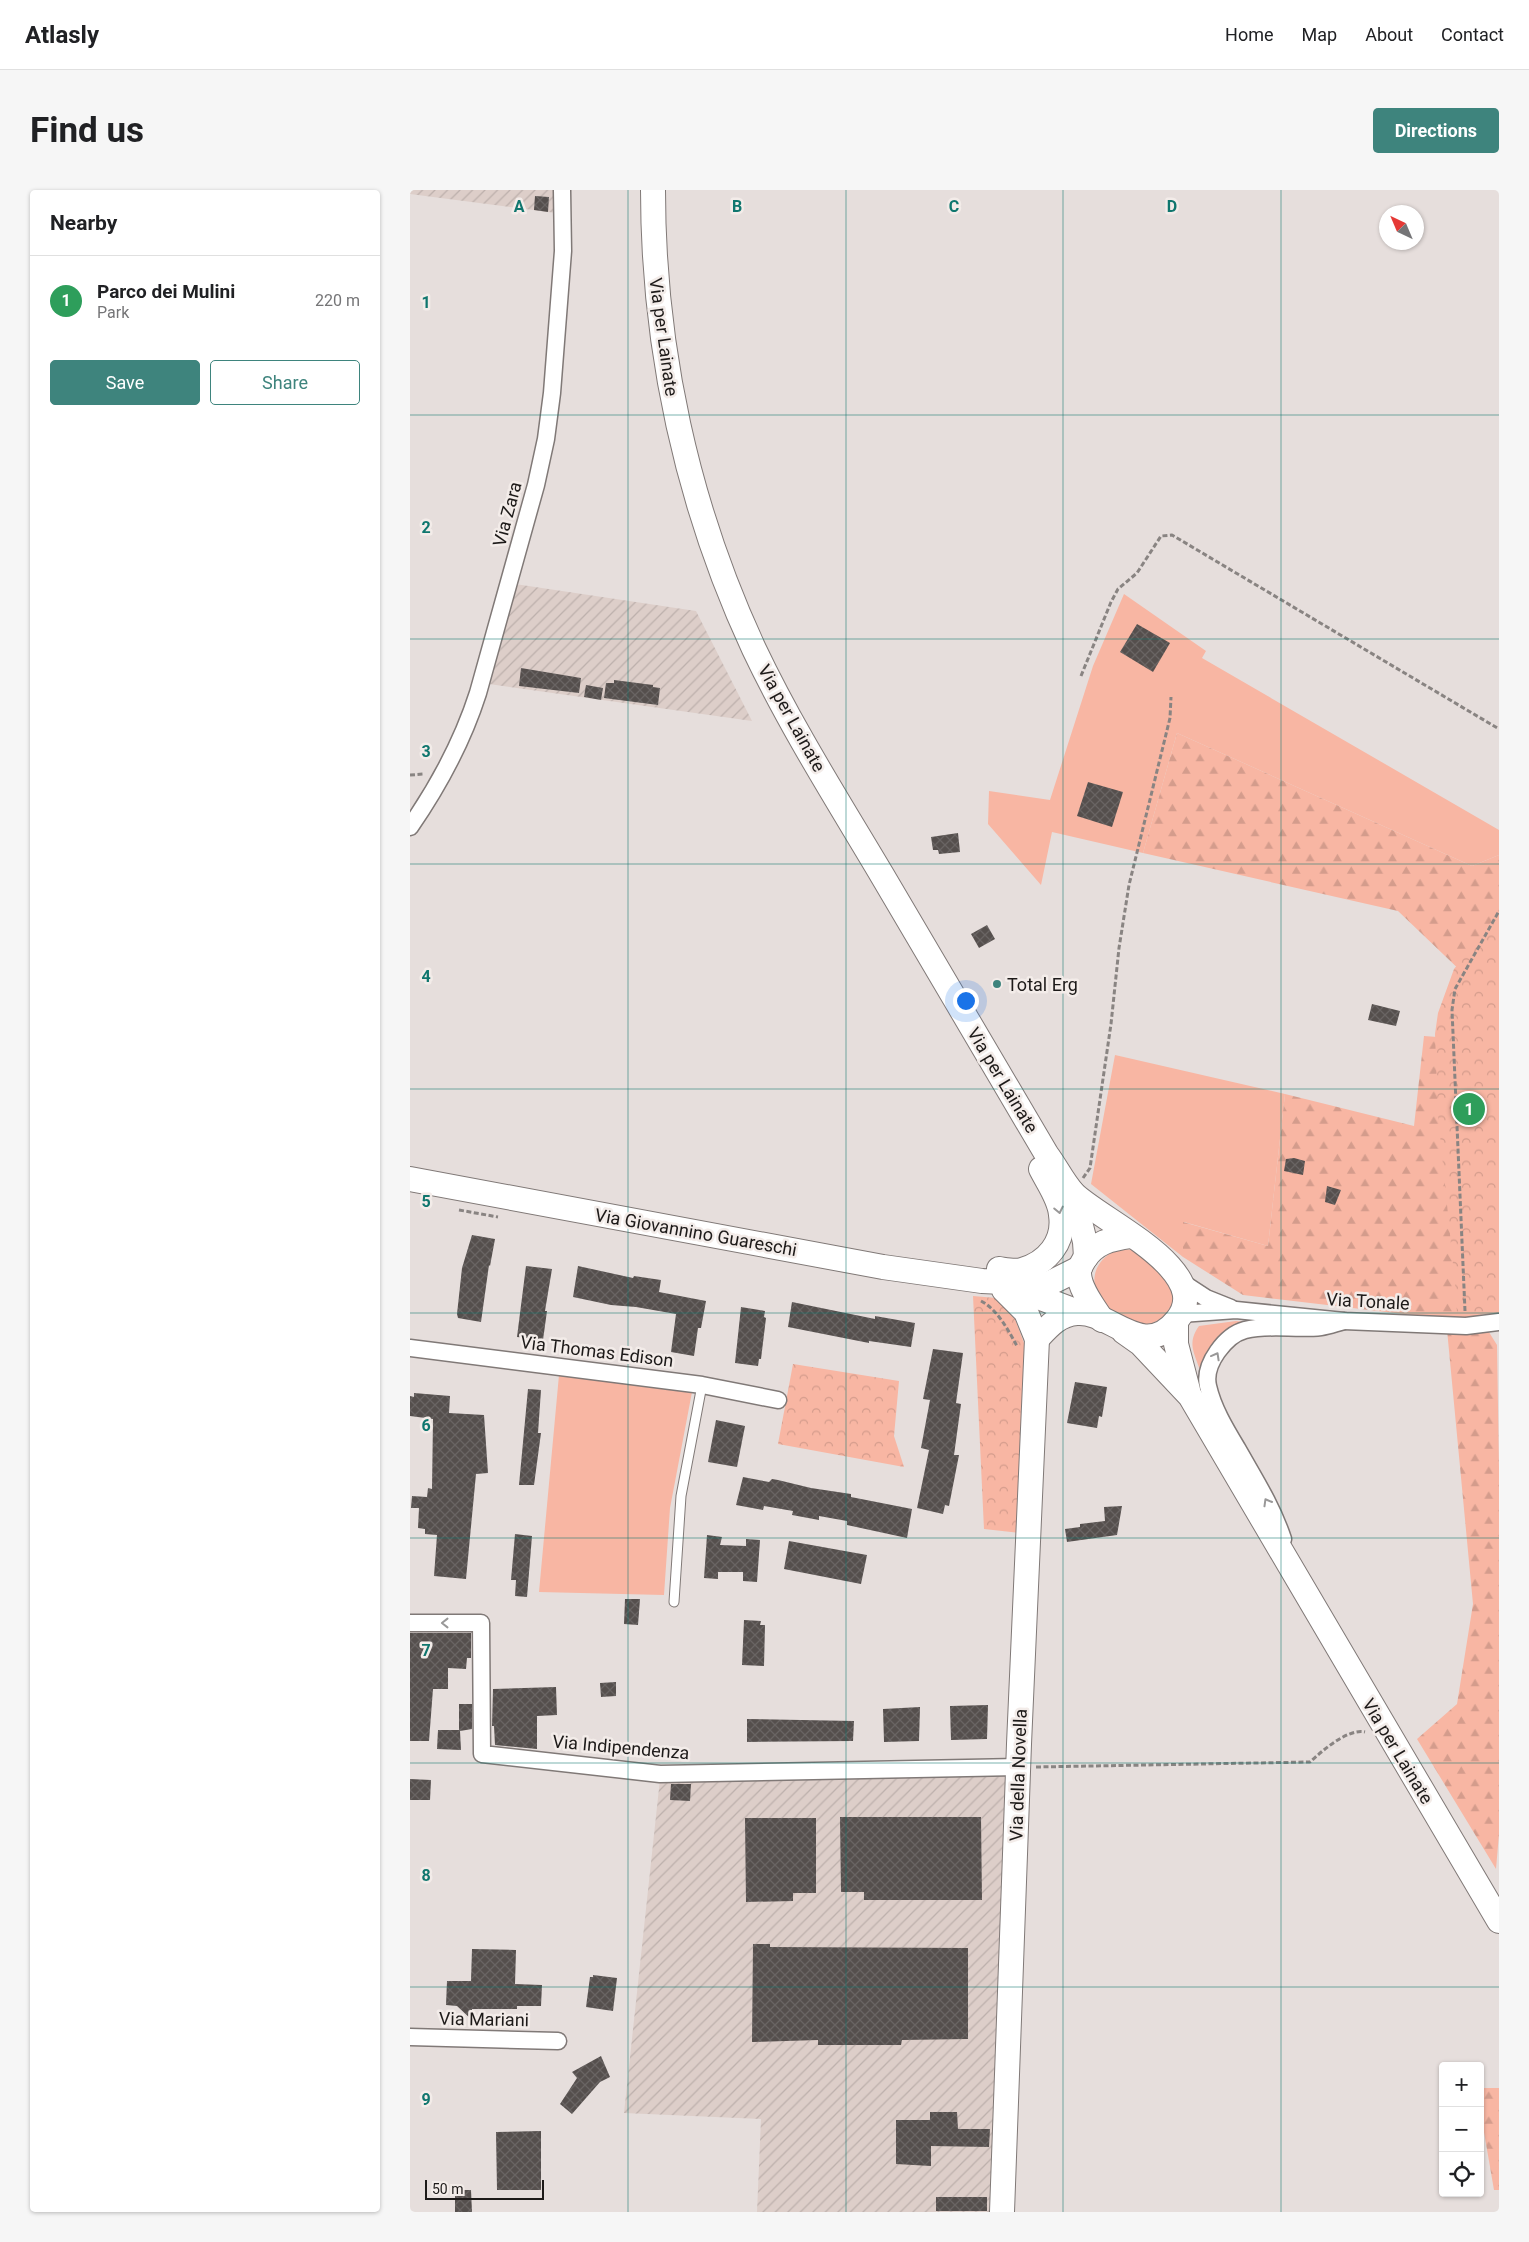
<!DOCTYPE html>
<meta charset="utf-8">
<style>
:root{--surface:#fff;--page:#f6f6f6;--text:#202124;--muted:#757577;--line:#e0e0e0;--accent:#3e847d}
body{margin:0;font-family:Roboto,sans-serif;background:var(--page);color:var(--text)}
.controls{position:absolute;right:15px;bottom:15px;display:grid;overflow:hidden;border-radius:5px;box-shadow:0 1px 4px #0004}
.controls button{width:45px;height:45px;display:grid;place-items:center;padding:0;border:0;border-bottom:1px solid var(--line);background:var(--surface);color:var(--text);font:25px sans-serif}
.compass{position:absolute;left:969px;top:15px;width:45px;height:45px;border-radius:50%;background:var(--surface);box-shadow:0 1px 4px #0004;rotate:316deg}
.scale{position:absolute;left:15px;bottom:12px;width:119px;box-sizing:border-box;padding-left:5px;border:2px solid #1d1a19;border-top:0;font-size:14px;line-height:18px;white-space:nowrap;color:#1d1a19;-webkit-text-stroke:4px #f3ece9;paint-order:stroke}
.you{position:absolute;left:555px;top:810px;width:18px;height:18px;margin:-12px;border:4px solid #fff;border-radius:50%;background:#1a73e8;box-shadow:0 0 0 8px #1a73e833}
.badge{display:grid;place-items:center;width:32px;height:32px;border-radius:50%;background:var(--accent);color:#fff;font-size:16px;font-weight:700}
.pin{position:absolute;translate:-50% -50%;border:2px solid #fff;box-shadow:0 1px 5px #0006}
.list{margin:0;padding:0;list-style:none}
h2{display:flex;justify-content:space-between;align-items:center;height:65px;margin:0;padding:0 20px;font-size:21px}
h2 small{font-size:16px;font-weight:400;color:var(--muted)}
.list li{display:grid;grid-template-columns:32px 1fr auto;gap:15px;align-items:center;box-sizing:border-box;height:90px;padding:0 20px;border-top:1px solid var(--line)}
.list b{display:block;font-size:19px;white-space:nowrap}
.list p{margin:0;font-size:16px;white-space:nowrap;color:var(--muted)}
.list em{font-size:16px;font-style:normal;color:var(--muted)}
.actions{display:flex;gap:10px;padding:15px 20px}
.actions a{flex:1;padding:11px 0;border:1px solid var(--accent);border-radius:5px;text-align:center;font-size:18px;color:var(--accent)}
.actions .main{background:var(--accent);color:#fff}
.icon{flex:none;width:28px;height:28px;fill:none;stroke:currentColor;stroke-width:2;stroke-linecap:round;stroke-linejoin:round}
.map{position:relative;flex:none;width:1089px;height:2022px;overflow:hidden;border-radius:5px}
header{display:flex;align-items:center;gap:30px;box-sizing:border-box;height:70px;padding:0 25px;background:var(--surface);border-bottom:1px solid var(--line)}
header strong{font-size:24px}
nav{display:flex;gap:28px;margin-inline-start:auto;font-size:18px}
.intro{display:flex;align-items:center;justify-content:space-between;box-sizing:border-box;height:120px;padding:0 30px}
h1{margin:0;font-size:35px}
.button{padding:12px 22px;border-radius:5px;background:var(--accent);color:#fff;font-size:18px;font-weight:700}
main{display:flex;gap:30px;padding:0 30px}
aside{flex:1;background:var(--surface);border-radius:5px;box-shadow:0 1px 4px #0004}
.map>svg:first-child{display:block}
.industrial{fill:url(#industrial-furrows)}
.grass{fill:#f8b6a3}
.forest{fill:url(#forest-firs)}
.park{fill:url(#park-crowns)}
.building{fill:url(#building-cross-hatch)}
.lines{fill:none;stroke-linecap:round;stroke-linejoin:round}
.lane-casing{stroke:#807977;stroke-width:11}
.street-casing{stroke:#807977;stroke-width:19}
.secondary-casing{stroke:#807977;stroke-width:26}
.path{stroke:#898482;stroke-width:3;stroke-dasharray:5 2.5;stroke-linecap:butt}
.lane{stroke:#fff;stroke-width:9}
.street{stroke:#fff;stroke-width:16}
.secondary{stroke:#fff;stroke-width:24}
.oneway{stroke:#999898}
.grid{fill:none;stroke:#0f766e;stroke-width:1;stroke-opacity:0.55}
.poi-dot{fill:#3e847d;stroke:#f3ece9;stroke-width:2}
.labels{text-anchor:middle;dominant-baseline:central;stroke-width:5;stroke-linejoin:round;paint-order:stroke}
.street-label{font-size:18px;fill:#1d1a19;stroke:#f3ece9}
.poi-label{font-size:18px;fill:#1d1a19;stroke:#f3ece9;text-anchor:start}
.grid-label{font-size:16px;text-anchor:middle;font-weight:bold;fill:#0f766e;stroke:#f3ece9;stroke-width:5;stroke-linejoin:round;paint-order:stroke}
</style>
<header>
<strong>Atlasly</strong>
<nav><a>Home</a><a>Map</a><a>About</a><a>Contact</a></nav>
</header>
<div class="intro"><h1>Find us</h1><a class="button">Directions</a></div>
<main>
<aside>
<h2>Nearby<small></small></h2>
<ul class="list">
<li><span class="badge" style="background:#2e9e5b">1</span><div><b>Parco dei Mulini</b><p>Park</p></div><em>220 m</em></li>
</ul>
<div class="actions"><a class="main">Save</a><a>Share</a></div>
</aside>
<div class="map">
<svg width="1089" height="2022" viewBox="0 0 1089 2022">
<defs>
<pattern id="industrial-furrows" width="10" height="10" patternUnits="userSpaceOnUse" patternTransform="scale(1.25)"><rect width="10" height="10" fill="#ddcec9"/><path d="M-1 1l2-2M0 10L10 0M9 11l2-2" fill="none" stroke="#bdb0ac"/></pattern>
<pattern id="forest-firs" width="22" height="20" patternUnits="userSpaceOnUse" patternTransform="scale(1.25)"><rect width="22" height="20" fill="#f8b6a3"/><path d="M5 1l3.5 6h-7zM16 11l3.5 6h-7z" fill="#d49c8c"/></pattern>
<pattern id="park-crowns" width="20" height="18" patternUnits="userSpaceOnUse" patternTransform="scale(1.25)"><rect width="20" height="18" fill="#f8b6a3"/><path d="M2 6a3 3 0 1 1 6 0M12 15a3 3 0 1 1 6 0" fill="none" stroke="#d49c8c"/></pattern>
<pattern id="building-cross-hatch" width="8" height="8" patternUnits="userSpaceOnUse" patternTransform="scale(1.25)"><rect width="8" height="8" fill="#554f4d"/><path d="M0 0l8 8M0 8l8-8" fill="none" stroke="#696463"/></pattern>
</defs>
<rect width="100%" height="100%" fill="#e6dedc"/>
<g class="industrial">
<path d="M0,0H146V23L0,4Z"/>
<path d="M105,394L286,421L342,531L79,494Z"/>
<path d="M603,1583L588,2022H347L351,1929L214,1923L250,1589Z"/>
</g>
<g class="grass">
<path d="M714,404L796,461L792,468L1089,640V665L1062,676L767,543L733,663L642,642L631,695L578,634L579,601L640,610L683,476Z"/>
<path d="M705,865L875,904L858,1056L774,1032L773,1067L681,994Z"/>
<path d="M707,1059C744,1059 749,1077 765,1106C744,1178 639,1095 707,1059Z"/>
<path d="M826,1131L837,1132L799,1161L790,1180C784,1162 777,1153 789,1136Z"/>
<path d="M149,1185L282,1202L260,1318L254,1405L129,1402Z"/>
</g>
<g class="forest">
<path d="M767,543L1062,676L1089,665V741L1056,786L988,721L733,663Z"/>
<path d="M1014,846L1041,848L1064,1118L1087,1155L1089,1278V1644L1086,1679L1007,1549L1047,1514L1063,1414L1036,1129L833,1105L773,1067V1032L858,1056L875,904L1004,936Z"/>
<path d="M1070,1898H1089V2000H1084L1070,1919Z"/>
</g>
<g class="park">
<path d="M1089,722V1123L1047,1127L1046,1104L1028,925L1025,844L1028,823L1044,779Z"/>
<path d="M563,1106L586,1108L605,1129L617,1161L611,1343L574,1339Z"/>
<path d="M383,1174L489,1191L484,1246L494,1277L368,1254Z"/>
</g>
<g class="building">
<path d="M125,6L139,7L138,22L124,20Z"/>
<path d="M727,434L760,453L743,482L710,462Z"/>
<path d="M111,478L171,488L169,503L109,496Z"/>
<path d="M204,490L243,495V497L250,498L248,515L194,508L196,493H204Z"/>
<path d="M176,495L193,498L191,510L174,507Z"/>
<path d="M678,592L713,602L702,637L667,626Z"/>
<path d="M548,643L550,662L529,664L528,660H523L521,647Z"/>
<path d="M577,735L585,749L569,758L561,744Z"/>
<path d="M962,814L990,821L986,836L958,830Z"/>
<path d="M884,968L895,971L893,985L874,981L876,969Z"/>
<path d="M917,996L931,1000L925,1015L915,1012Z"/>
<path d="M62,1045L85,1049L80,1076L79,1075L71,1132L48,1128L47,1124L52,1078Z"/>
<path d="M116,1076L142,1079L135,1121H137L133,1150L107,1147Z"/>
<path d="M168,1076L223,1088L224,1086L251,1090L249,1102L296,1111L291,1138H288L284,1166L261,1162L266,1124L226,1117L201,1115L163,1107Z"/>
<path d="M382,1112L465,1129V1126L505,1133L501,1157L459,1151V1153L378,1137Z"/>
<path d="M331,1117L355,1121L354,1127L356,1128L351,1169H349L348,1176L325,1173Z"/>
<path d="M523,1159L553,1163L546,1213L551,1214L544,1265H549L539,1316L535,1315L533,1324L507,1318L519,1260L511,1258L520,1210L513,1209Z"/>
<path d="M665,1192L697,1197L692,1227L689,1226L687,1238L657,1233Z"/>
<path d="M118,1199L131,1200L128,1243H131L124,1295H109Z"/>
<path d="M4,1203L40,1206L39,1223L74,1225L78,1283L66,1284L56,1389L24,1386L27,1345L15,1344V1339L8,1338L9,1318H1L2,1306L17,1307L18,1298L22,1299L23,1229L0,1226V1206L4,1207Z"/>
<path d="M306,1230L335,1236L327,1277L298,1272Z"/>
<path d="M333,1287L359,1292L362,1289L368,1290L401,1298L441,1304V1307L502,1319L497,1348L437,1335V1331L409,1326V1330L382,1325L383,1321L354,1316L353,1320L326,1315Z"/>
<path d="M712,1316L707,1345L657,1352L655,1339L670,1337V1334L695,1331L694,1317Z"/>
<path d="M105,1344L122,1346L117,1407L105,1406L106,1390H101Z"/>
<path d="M297,1345L312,1347L310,1355L336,1356V1349L350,1350L347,1392L333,1391V1382H308V1389L294,1388Z"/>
<path d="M379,1351L457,1365L451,1394L374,1379Z"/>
<path d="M215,1409H230L228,1435L214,1434Z"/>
<path d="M334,1430L351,1431L350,1435H355L354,1476L332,1475Z"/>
<path d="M0,1443H61V1468H57L56,1479L38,1478V1499H23L19,1551H0Z"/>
<path d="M206,1492V1506L191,1507L190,1493Z"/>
<path d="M146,1497L147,1525L127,1526V1559L85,1555L84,1536H82L83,1499Z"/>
<path d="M49,1514H62V1539L50,1541L51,1560L27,1559L28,1540H49Z"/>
<path d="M578,1515L577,1549L541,1550L540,1516Z"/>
<path d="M510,1517L509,1551L474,1552L473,1519Z"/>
<path d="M337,1529L444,1531L443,1551L337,1552Z"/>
<path d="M0,1589L21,1590L20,1610H0Z"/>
<path d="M261,1594H281L280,1611L260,1610Z"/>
<path d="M430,1627H571L572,1710H454V1702H431Z"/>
<path d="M335,1628H406V1703H383V1711L336,1712Z"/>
<path d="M343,1754H360V1757L558,1758V1849L492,1850L491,1855H408V1850L342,1852Z"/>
<path d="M62,1759L106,1760L105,1794L132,1795L131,1816H107V1819H62V1830L47,1816L36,1815L37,1791H61Z"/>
<path d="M183,1785L207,1788L203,1821L176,1817L180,1787H183Z"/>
<path d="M191,1866L200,1887L190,1892L162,1924L150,1914L167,1888L162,1882Z"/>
<path d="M520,1922H547L548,1939H580L579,1957L521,1956V1976L486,1974V1930H520Z"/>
<path d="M131,1941V2000H87L86,1942Z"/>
<path d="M45,2000H61L62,2022H45Z"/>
<rect x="526" y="2007" width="51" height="14"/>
</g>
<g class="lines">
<g class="lane-casing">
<path id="lane" d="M264,1412L271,1306L292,1195"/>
</g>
<g class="street-casing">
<g id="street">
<path d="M0,637C29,595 52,553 68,503L126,295L136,249L142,203L153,61L152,0"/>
<path d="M770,1091L796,1108L821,1118"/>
<path d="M771,1124L826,1120L934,1131L1056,1136L1089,1132"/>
<path d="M0,1158L292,1195L368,1210"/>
<path d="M873,1349C862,1316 844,1288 827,1258C815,1238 803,1218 798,1196C793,1174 816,1145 835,1140C860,1134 886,1140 911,1137C919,1136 926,1133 934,1131"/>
<path d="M0,1433H71L72,1564L250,1584L608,1577"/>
<path d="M0,1847L148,1851"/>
</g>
</g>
<g class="secondary-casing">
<g id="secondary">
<path d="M243,0C243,158 277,315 344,459C381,537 428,611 472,685C527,779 582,872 637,965C646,977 653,992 663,1003C689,1030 807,1081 767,1130C733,1172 700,1120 667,1123C649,1124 638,1137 627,1149"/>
<path d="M0,989L473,1077L572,1091L638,1094L670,1078"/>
<path d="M663,1003L675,1052L676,1067"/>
<path d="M589,1079C596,1080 605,1082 612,1080C637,1073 655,1052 651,1025C650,1009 638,993 631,979"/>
<path d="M594,1100L616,1122L627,1149"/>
<path d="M607,1103L631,1108L668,1122"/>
<path d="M692,1130C684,1117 670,1100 669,1084C668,1079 672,1074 674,1070C685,1052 701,1049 721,1046"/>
<path d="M766,1132V1154L778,1200"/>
<path d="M714,1142L731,1154L780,1206L1089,1731"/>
<path d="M592,2022L609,1554L627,1149"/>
</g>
</g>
<g class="path">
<path d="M671,486L701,412L708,399L727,383L751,346L762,345L1089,539"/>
<path d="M0,585L14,584"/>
<path d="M673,988L680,978L701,834L709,758L719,695L760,528L761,507"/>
<path d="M49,1020L88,1027"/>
<path d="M571,1111C588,1120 598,1140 607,1156"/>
<path d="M1055,1121L1042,820L1045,799L1089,721"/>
<path d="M626,1577L900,1572C912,1561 938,1538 955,1542"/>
</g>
<use href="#lane" class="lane"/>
<use href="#street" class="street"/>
<use href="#secondary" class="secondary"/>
</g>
<defs><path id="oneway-chevron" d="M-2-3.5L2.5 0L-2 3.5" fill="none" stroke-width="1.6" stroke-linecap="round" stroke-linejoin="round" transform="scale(1.25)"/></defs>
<g class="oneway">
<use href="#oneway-chevron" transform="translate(649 1020) rotate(78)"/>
<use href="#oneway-chevron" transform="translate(806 1166) rotate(-61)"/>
<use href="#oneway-chevron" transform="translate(857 1312) rotate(-120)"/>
<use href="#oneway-chevron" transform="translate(35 1433) rotate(-180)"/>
</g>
<path class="grid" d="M218,0V2022M436,0V2022M653,0V2022M871,0V2022M0,225H1089M0,449H1089M0,674H1089M0,899H1089M0,1123H1089M0,1348H1089M0,1573H1089M0,1797H1089"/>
<circle class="poi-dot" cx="587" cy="794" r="5"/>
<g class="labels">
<g class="street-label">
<text transform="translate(254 147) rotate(82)">Via per Lainate</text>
<text transform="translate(97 324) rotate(-75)">Via Zara</text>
<text transform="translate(382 528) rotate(61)">Via per Lainate</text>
<text transform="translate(593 890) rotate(59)">Via per Lainate</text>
<text transform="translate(286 1042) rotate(10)">Via Giovannino Guareschi</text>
<text transform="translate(958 1111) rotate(3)">Via Tonale</text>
<text transform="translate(187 1161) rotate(7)">Via Thomas Edison</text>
<text transform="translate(211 1557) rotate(5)">Via Indipendenza</text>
<text transform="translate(988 1561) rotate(59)">Via per Lainate</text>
<text transform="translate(608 1585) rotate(-88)">Via della Novella</text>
<text transform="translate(74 1829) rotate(1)">Via Mariani</text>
</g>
<g class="poi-label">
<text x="597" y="794">Total Erg</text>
</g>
</g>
<g class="grid-label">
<text x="109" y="22">A</text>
<text x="327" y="22">B</text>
<text x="544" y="22">C</text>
<text x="762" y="22">D</text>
<text x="16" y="118">1</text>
<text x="16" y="343">2</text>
<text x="16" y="567">3</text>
<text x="16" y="792">4</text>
<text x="16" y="1017">5</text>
<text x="16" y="1241">6</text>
<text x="16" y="1466">7</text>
<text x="16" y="1691">8</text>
<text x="16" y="1915">9</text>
</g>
</svg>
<div class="controls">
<button>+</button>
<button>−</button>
<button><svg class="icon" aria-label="locate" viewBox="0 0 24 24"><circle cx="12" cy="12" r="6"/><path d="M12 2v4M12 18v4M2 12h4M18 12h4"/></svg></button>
</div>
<svg class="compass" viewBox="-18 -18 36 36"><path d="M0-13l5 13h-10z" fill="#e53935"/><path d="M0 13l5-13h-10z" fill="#757577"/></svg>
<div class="scale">50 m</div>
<div class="you"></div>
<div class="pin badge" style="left:1059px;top:919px;background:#2e9e5b">1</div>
</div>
</main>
